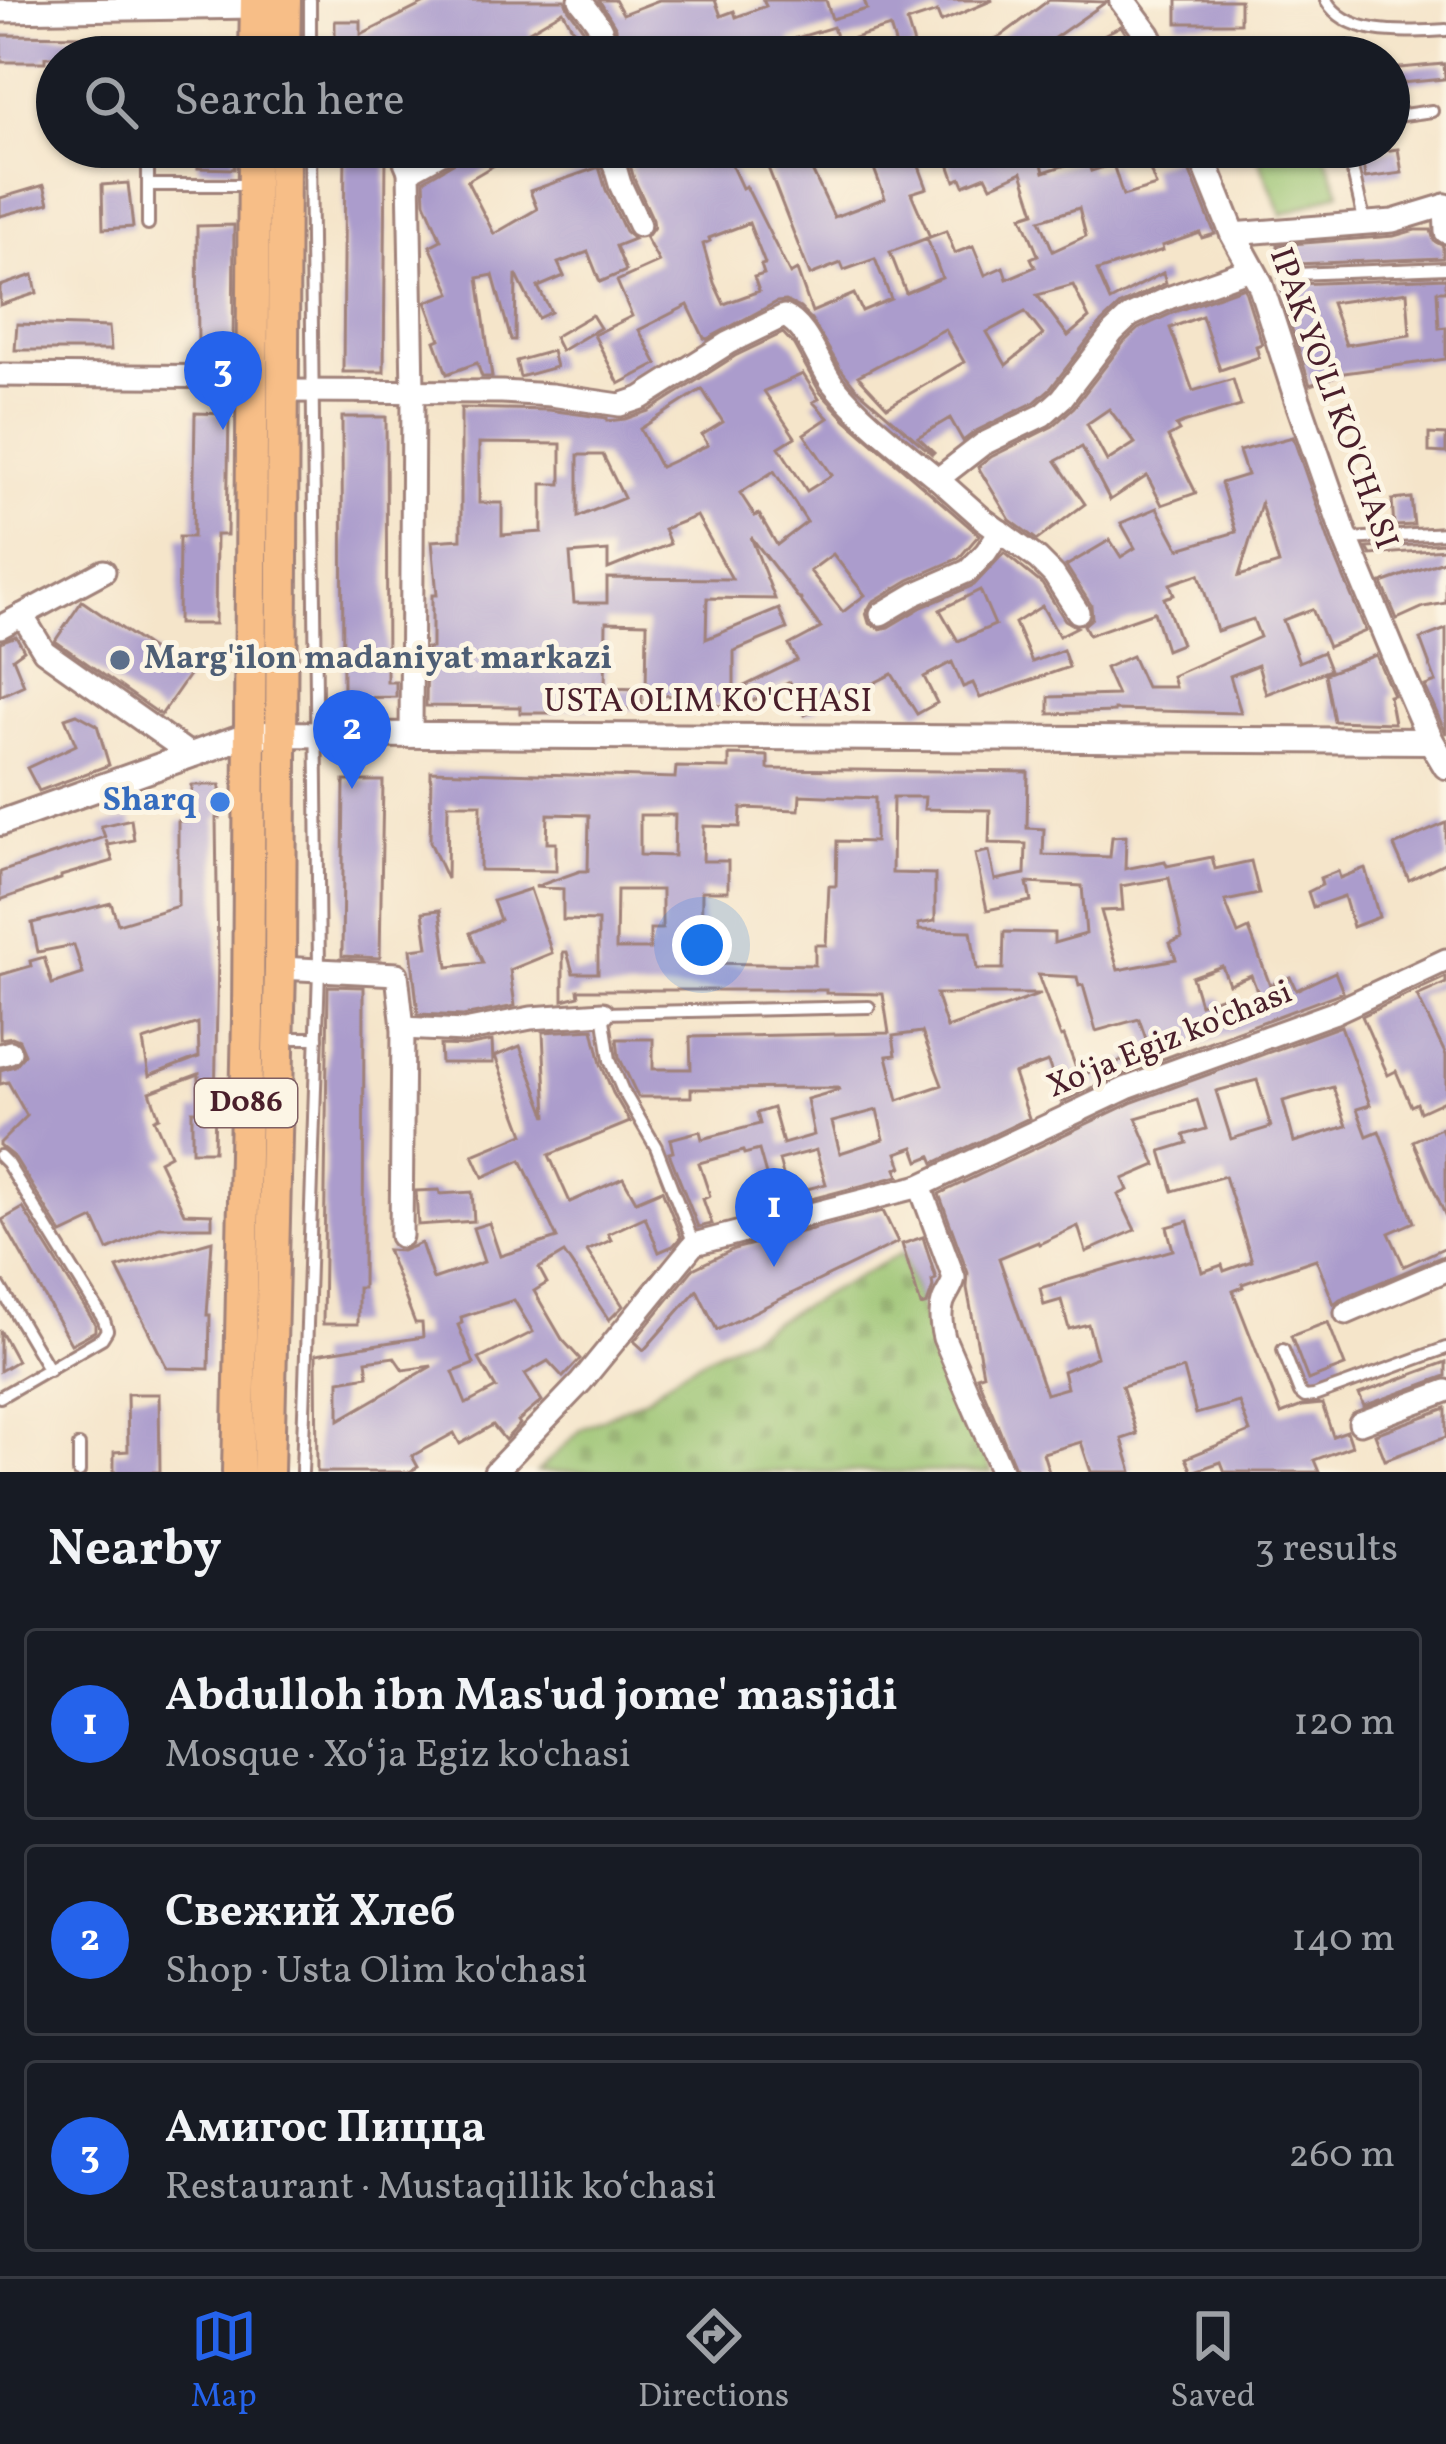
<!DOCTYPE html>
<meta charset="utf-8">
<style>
:root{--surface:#171b24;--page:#20242c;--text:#f1f3f6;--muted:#9ea1a6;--line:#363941;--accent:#2563eb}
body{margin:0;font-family:Vollkorn,serif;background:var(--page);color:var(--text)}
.you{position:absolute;left:702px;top:945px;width:42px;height:42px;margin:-30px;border:9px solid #fff;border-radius:50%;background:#1a73e8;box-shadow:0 0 0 18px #1a73e833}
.badge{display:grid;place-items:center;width:78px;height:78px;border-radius:50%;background:var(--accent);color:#fff;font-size:39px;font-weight:700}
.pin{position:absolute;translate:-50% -99px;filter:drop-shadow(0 3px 6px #0008)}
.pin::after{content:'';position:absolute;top:63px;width:42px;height:36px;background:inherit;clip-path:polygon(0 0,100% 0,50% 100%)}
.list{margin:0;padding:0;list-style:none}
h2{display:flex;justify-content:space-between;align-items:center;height:156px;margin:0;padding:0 48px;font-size:51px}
h2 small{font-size:39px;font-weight:400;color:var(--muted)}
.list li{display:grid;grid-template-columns:78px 1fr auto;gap:36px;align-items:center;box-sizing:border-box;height:192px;margin:0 24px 24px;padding:0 24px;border:3px solid var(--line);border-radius:12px}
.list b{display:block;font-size:45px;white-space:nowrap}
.list p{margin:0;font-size:39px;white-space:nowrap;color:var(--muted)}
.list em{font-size:39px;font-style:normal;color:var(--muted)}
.icon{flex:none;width:66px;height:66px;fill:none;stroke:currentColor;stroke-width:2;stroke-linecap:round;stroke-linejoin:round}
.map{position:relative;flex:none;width:1446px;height:1472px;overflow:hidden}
.search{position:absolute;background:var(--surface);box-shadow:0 3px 9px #0004;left:36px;right:36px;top:36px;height:132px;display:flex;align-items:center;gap:30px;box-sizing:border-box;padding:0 42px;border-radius:66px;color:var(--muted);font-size:45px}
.sheet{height:804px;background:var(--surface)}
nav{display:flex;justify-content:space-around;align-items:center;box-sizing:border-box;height:168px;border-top:3px solid var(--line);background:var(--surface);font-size:33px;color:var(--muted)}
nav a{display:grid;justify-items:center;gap:6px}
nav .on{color:var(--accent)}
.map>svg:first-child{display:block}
.grass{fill:#99c26f;stroke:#72704d;stroke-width:3}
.cemetery{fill:url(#cemetery-stones);stroke:#72704d;stroke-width:3}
.building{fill:#ab9ccc;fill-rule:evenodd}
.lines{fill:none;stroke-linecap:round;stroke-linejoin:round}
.service-casing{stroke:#a0827a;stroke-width:16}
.minor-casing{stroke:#a0827a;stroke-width:27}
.tertiary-casing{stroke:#a0827a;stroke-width:30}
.primary-casing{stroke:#a0827a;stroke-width:36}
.service{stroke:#fff;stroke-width:10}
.minor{stroke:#fff;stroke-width:21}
.tertiary{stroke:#fff;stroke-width:24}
.primary{stroke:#f7be87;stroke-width:30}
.service-dot{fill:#5c6f8a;stroke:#fcf5e5;stroke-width:4.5}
.shop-dot{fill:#3f7fe0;stroke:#fcf5e5;stroke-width:4.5}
.labels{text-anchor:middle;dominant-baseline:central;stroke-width:10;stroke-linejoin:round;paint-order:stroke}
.shield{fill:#fcf5e5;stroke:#7f5f63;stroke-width:3}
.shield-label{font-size:30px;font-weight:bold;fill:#4a1f2b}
.street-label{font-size:33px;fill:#4a1f2b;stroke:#fcf5e5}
.service-label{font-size:33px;font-weight:bold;fill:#4e5e75;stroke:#fcf5e5;text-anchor:start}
.shop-label{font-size:33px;font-weight:bold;fill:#366cbe;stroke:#fcf5e5;text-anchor:end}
</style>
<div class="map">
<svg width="1446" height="1472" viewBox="0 0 1446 1472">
<defs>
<pattern id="cemetery-stones" width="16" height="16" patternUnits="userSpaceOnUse" patternTransform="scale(3)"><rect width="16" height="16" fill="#99c26f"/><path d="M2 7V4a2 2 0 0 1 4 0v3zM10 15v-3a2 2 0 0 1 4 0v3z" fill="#85a660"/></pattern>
</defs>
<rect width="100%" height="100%" fill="#fcf5e5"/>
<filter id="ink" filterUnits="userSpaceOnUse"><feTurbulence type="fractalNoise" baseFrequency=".00833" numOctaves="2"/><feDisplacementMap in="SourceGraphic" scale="24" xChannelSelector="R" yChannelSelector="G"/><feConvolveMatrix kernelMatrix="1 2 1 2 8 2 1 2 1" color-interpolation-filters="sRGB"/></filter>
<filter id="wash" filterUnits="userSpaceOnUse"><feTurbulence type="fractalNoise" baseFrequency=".004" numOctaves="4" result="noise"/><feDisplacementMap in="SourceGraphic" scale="48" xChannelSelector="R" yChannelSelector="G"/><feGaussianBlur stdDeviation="2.7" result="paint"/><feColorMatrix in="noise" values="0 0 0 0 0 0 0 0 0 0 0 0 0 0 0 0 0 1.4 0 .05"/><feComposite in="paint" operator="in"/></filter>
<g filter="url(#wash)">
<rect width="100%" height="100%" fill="#f5e5ca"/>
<path class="grass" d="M1254,147H1322L1340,192L1282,215Z"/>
<path class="cemetery" d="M902,1253L931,1338L992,1472H537L582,1429L645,1398L680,1372Z"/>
<g id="blocks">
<g class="building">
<path d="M431,0H565L568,8L586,33L589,45L583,48L563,11L529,31L544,57H335V21H361V35Z"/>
<path d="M599,0H615L623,14L659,0H715L721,16L734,11L736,17L766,6L763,0H826L832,19L867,9L864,0H993L941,22L937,12L907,22L915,48L898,53L890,27L838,43L833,27L790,40L793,49L780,57H727L722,44L685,57H619L616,28Z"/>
<path d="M1049,0L1106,2L1027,57H955L1001,36Z"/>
<rect x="1177" y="0" width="63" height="23"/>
<path d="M1121,26L1141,57H1061Z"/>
<path d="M1217,34L1228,57H1175V53Z"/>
<path d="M1,35L88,36L87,57H45V62H1Z"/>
<path d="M1444,64L1445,79L1389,84V69Z"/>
<path d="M199,147H235L234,169L198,168Z"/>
<path d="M467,147H525L467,181L494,234L537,209L530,191L599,167L606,190L625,231L634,239L616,246L626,271L600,282L588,252L558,263L564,276L538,287L551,312L538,318L516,274L515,340H511L493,275L478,278L492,377H482L477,363L447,374L435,341L440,339L426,302L451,293L430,246L441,240L425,202L424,180L460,159Z"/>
<path d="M625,147H631L637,164L675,147H682L685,155L702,147H723L742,188L746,186L790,274L797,270L812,312L854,294L862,311L891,299L875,259L844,270L841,263L810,275L760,147H801L834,217L885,198L866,147H912L927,188L911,193L930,237L946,231L955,253L973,246L985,275L1003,267L1007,279L1035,267L1031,258L1038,255L1022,216L1035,212L1022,172L991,186L986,176L964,185L961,178L955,181L943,147H1038L1044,172L1087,158L1091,171L1113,164L1123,196L1156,186L1149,167L1183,155L1215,234L1202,238L1200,233L1162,246L1163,250L1097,271L1110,301L1163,273L1166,283L1120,305L1101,323L1051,388L1035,402L976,431L963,441L950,418L918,437L934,452L932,454L855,387L840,368L811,319L800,308L786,301L777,302L707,339L704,338L688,305L639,330L657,364L619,384L594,335L632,316L617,281L659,262L646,238L654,227L653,220L634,179ZM1079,208L1086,236L1053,251L1040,220ZM749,223L765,264L761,265L764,274L754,277L759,291L724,304L714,283L703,244L710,241L709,238ZM930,237L927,238L942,278L906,293L890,252ZM1073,285L1089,318L1068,336L1037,295ZM1025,312L1043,335L1006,365L987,332ZM945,329L964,362L887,407L858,376Z"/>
<path d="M345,148L384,149L386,154L384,372H343Z"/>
<path d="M1398,149L1402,173L1365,178L1362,154Z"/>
<path d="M128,183L133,227L103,229L102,185Z"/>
<path d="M44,185L49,203L0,216V198Z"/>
<path d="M234,225L233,349H198L197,226Z"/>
<path d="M1415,230H1431L1434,241L1443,246V258L1296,264L1288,268L1286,276L1291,282L1296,284L1446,278V291H1437L1439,328L1446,327V359L1344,373L1310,385L1285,308L1278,266V245L1394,236ZM1407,292L1410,335L1346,345L1331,303Z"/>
<path d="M33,275L37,293L0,305V286Z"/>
<path d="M1244,287L1262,344L1256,346L1259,357L1220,370L1202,316L1170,328L1193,391L1233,379L1241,406L1183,423L1176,426L1179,431L1168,437L1196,493L1162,505L1147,476L1110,500L1082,447L1056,461L1085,504L1037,540L1010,520L978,467L991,457L1053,426L1074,407L1124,342L1138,329L1177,311ZM1109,409L1135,443L1107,461L1087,424Z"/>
<path d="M592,315L600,328L561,351L554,337Z"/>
<path d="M17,324L109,327L111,350H15Z"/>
<path d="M783,333L794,345L820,392L846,420L979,535L959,558L909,580L872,602L866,613L869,623L880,629L888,627L922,607L974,585L1004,553L1042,584L1065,620L1077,627L1059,636L1042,606L1015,623L1032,662L1063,650L1069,667L980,698L973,683L963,687L952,662L924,677L937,703L917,714L892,674L854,693L850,686L814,702L818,709L805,715L790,682L742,706L689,705V696L646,695L647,623L606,622L605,688L642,689V709H560V713H520V707L426,706L427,648H432V595H437L432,541L461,539V408L549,410L607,418V421L625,419L649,411L735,356ZM803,374L819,399L813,402L828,418L804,434L832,475L807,491L779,447L795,437L764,391ZM702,389L723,422L702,435L708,445L660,467L640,429ZM479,443L561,444V484H542V532L502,535V503H479ZM578,455H603L624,498L578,517ZM774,471L807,522L777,545L759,514L755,516L740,493ZM697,516L732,579L607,578V603H574L570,554L608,551V569L670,544L664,529ZM751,537L799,599H802L800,600L821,628L789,645L797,660L734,691V651L787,629L779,609L706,639L707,598L775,599ZM833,554L865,595L843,612L810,571ZM980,590L995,625L958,641L940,610Z"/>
<path d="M552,351L556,367L520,377L516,361Z"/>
<path d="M195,413L229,414L227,535H216L215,624H178L179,537H193Z"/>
<path d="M342,417H386L387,682H396V697L343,698Z"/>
<path d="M1429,434L1446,435V453L1429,452Z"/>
<path d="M1293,437L1330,544L1366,631L1328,647L1312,609L1283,620L1299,662L1323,652L1330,670L1266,694L1258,665L1230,676L1241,713L1114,710V712L1049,714V697L1117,695L1105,668L1132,656L1146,687H1175L1172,676L1260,637L1253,619L1217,631L1199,574L1170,584L1174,595L1164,598L1181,644L1166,650L1154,612L1089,635L1084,625L1092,618L1091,605L1066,566L1110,540L1121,557L1135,548L1121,523L1157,508L1179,549L1236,532L1221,483L1247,475L1239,451ZM1261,504L1279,564L1239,576L1254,527Z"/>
<path d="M1411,498L1414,525L1394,526L1392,500Z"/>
<path d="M1444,543L1445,549L1371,555L1367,548Z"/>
<path d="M1446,560V603L1424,607L1397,619L1382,583Z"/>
<path d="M82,601L189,675L161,715L55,641Z"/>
<path d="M1446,629V734L1425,686L1436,682L1420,639Z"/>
<path d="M16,636L24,650L13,658L24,685L0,696V642Z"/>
<path d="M1376,655L1393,695L1389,696L1394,723L1334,721L1325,674Z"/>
<path d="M77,714L97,725L109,765L39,791L27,768L76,745L65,718Z"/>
<path d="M729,755L768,756V769L1028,772L1027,828L1044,829L1043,855L1110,857L1112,837L1126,836L1125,869L1165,861L1167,866L1212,857L1215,869L1251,861L1259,894L1225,901L1238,934L1249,929L1270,985L1290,977L1296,990L1335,972L1343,992L1122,1074L1062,1102L1048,1062L1014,1074L1029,1118L934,1163L931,1156L919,1161L914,1147L897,1153L902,1167L896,1169L899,1176L811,1199L807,1189L826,1184L816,1150L779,1160L790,1201L775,1207L759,1150L744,1154L743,1151L699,1163L710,1196L703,1199L712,1224L698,1227L669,1153L673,1152L670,1139L700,1131L702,1139L760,1124L757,1113L773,1108L783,1144L814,1135L807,1099L839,1090L838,1088L691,1089V1097H638L619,1057L617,1039H653V1069H691L690,1037L889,1033L883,994L826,993V990H578L579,996L563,1000V952H567L573,973H598V921L563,920V889L535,887L580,871H588L589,815L548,814L547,843H556V871L480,870L481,804H448L447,879L430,842L431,771L675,778L676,767L729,768ZM800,795L875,798V842L837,841L836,886H829L826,945H815V965L701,963L702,891H728V861H703L704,826L740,827L741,808L799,810ZM893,797H925L924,809L990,810L989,843L1026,844L1025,874L995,880L989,851L975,854L987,910L1031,901L1027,883L1082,886L1086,934L1054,943V933L1004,932L1003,969H977L971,931L919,930L918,924L935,921V874L892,873ZM640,815H675L674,856L640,855ZM1169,878L1182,938L1170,943L1176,959L1118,970L1101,911L1123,910L1121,886ZM617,890H662V929H650V949H616ZM1222,966L1229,984L1251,975L1261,1001L1227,1014L1220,997L1200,1004L1192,977ZM1038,975L1077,977L1079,986L1083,985L1096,1031L1139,1019L1150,1050L1079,1076L1064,1036L1061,1037ZM936,994H1041L947,1028ZM922,1032L942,1085L898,1100L887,1056L896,1055L893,1036ZM877,1110L884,1139L840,1153L832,1122Z"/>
<path d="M344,781H383L380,958L342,956Z"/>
<path d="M192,785H220V818H216L218,958L214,1151H192V1111H199V1074L150,1092L159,1117L154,1119L170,1155L159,1161L184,1213L212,1214V1227H159L108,1250L94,1219L62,1234L15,1158L0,1146V1143L27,1116L8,1082L0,1084V1070L15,1066L25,1054L19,1040L12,1037L0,1039V975L31,966L30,961L44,957L52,984L83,974L74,945L38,952L32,923L111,903L118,924L178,906V821H192ZM198,1023L199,1057L149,1076L143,1041Z"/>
<path d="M131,819L134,840L108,845L106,840L113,861L61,876V879L0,900V872L105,837L101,826Z"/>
<path d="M1446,823V862L1409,880L1394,846Z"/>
<path d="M1365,868L1379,917L1353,927L1344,896L1313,907L1308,892L1322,885L1320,878L1338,871L1340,878Z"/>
<path d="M530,889L552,953L510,970L515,1006L463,1016L418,1014L411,949L428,947L423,912L440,910L448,967L483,963L470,933L500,920L493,901Z"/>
<path d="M1446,977V983L1417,996L1446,1055V1100L1420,1112L1417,1103L1411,1106L1396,1071L1388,1075L1362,1016Z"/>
<path d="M328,986L364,987L363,1288H358V1324H323Z"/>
<path d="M1341,1026L1370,1105L1357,1109L1367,1136L1379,1131L1414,1222L1389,1233L1404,1266L1446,1247V1255L1340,1299L1334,1304L1316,1259L1242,1284L1243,1287L1233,1291L1281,1414L1302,1406L1322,1404L1333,1436L1347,1431L1352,1446L1314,1460L1319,1472H1225L1221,1462L1192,1472L1186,1458L1250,1432L1239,1402L1196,1414L1184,1369L1122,1386L1137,1434L1122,1439L1132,1472H1091L1081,1442L1043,1453L1049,1472H1017L977,1376L983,1374L967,1288L968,1273L939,1194L1133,1102ZM1257,1080L1271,1127L1231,1139L1216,1091ZM1333,1087L1347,1126L1294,1142L1283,1101ZM1197,1100L1206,1129L1184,1135L1187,1143L1161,1151L1173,1191L1225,1176L1252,1261L1224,1271L1222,1265L1202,1272L1188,1221L1167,1227L1173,1250L1040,1288L1044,1305L1061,1300L1069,1329L1088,1324L1097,1357L1063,1371L1067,1388L1046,1394L999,1258L1038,1242L1039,1244L1078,1226L1086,1252L1135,1230L1118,1195L1128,1190L1123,1179L1156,1165L1136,1118Z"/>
<path d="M593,1029L601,1064L613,1093L630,1122L549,1155L570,1202L623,1178L636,1201L662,1190L681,1237L673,1246L659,1252L645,1217L608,1234L611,1240L587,1251L623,1306L609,1320L564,1253L539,1268L547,1283L534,1291L562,1339L580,1359L563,1377L548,1361L525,1374L542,1401L518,1421L520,1424L505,1440L493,1425L460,1444L454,1433L412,1456L418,1467L409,1472H317L316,1354L423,1337L422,1323H415L387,1250L402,1251L421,1243L433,1279L484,1262L473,1228L489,1223L500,1256L557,1238L521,1160L483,1177L473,1155L524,1134L495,1056L520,1046L547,1117L543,1032ZM514,1300L533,1332L479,1359L496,1388L466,1404L453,1372L474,1364L458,1325L462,1323L461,1317ZM394,1357L403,1370L432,1366L339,1420V1381L368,1376L366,1361Z"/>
<path d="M492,1041L493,1063H441L440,1045L466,1046Z"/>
<path d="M1441,1128L1446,1139V1217L1413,1141Z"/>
<path d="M439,1190L440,1194L472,1192L474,1221L418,1225L416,1191Z"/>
<path d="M23,1208L95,1324V1331L71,1344L2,1220Z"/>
<path d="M883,1211L898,1242L717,1330L697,1290L644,1350L634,1341L693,1269L734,1249Z"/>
<path d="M923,1237L936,1279L932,1281L933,1287L927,1304L921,1306L902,1244Z"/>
<path d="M212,1241L207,1315H210L209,1369L167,1368L117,1268Z"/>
<path d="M1328,1322L1345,1366L1308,1380L1291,1336Z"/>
<path d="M0,1330L17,1361L0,1371Z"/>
<path d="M1446,1362V1376L1364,1406L1359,1394Z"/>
<path d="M127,1394H159L160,1472H114V1452L128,1451Z"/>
<path d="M1446,1408V1437L1385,1460L1375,1434Z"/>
</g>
</g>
</g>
<g filter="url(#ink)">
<use href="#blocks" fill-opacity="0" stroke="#a0827a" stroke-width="3"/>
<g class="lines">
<g class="service-casing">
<g id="service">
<path d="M310,0V57"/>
<path d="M1326,0C1348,38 1407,32 1446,30"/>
<path d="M1389,117L1432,111"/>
<path d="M148,147V185H251"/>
<path d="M1347,147L1365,224"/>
<path d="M148,224V185"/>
<path d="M1296,274L1446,268"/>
<path d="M1350,539L1446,533"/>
<path d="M281,1038H317"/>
<path d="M0,1156L7,1163L104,1320L107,1330L102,1338L0,1397"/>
<path d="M694,1244L656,1147L622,1089L610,1060L603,1013L869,1007"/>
<path d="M0,1287L49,1370"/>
<path d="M1283,1350L1300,1393L1305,1397L1314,1396L1446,1348"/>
<path d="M79,1446V1472"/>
<path d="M302,1472L319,970L310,147"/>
</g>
</g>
<g class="minor-casing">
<g id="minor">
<path d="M580,0C594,18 611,34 601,57"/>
<path d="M0,11L256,7"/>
<path d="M399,147L409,171L452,147"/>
<path d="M609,147L620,184L639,225"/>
<path d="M409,171L413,390L411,734"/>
<path d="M1445,205L1446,232"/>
<path d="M1233,234L1393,221L1446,205"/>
<path d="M0,375L254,377"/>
<path d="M282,391L502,392L551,395L620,405L641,398L728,343L784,316C808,326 818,364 833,384C862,420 903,450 938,479L983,444L1043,415L1062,398L1113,332L1130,316L1171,297L1253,268"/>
<path d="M938,479L983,519L1038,559L1054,575L1078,612"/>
<path d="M881,614L915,594L968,571L986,552L1000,531"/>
<path d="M22,615L44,651L191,755"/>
<path d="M0,627L104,571"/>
<path d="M280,968L397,974L403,1028L464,1031L531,1018L603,1013"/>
<path d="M0,1055L10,1052"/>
<path d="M920,1186L954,1278C952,1288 946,1293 943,1302C939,1314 941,1326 944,1338L1002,1472"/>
<path d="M401,1236L403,1028"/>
<path d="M1346,1313L1446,1270"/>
<path d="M1360,1423L1446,1391"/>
<path d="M495,1472L581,1382L694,1244L920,1186L1127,1088L1333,1013L1446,960"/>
</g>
</g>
<g class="tertiary-casing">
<g id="tertiary">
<path d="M1122,0L1148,35L1159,57"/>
<path d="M1198,147L1233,234L1260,283L1298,401L1346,539L1404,679L1431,741L1446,766"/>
<path d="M0,823L250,734L1431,741"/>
</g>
</g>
<g class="primary-casing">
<g id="primary">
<path d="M255,57L256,0"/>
<path d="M284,57L285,0"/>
<path d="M238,1472L248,1018L254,147"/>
<path d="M268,1472L280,968L284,147"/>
</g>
</g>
<use href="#service" class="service"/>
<use href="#minor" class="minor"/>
<use href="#tertiary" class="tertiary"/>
<use href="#primary" class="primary"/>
</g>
</g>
<circle class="service-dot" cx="120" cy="660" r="12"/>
<circle class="shop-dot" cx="220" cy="802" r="12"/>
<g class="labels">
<rect class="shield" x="195" y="1079" width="102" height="48" rx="9"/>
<g class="shield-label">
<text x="246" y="1103">D086</text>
</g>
<g class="street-label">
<text transform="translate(1332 399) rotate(70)">IPAK YO'LI KO'CHASI</text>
<text x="708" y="703">USTA OLIM KO'CHASI</text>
<text transform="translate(1170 1041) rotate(-22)">Xoʻja Egiz ko'chasi</text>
</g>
<g class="service-label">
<text x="144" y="660">Marg'ilon madaniyat markazi</text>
</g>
<g class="shop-label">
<text x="196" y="802">Sharq</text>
</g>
</g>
</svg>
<div class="you"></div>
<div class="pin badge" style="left:774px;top:1267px">1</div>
<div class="pin badge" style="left:352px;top:789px">2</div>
<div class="pin badge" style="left:223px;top:430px">3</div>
<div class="search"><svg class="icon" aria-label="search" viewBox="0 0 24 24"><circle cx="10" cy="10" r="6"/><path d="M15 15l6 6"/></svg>Search here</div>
</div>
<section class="sheet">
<h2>Nearby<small>3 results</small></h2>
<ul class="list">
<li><span class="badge">1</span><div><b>Abdulloh ibn Mas'ud jome' masjidi</b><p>Mosque · Xoʻja Egiz ko'chasi</p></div><em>120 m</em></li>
<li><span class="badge">2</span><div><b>Свежий Хлеб</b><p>Shop · Usta Olim ko'chasi</p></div><em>140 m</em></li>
<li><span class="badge">3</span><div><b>Амигос Пицца</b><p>Restaurant · Mustaqillik koʻchasi</p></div><em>260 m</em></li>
</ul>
</section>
<nav>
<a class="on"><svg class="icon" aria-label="map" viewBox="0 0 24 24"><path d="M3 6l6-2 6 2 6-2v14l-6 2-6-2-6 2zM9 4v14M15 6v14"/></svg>Map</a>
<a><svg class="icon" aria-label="directions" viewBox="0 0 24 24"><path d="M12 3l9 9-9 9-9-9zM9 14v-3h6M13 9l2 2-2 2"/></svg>Directions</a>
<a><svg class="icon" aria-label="saved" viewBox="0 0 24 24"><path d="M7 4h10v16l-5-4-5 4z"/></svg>Saved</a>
</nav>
